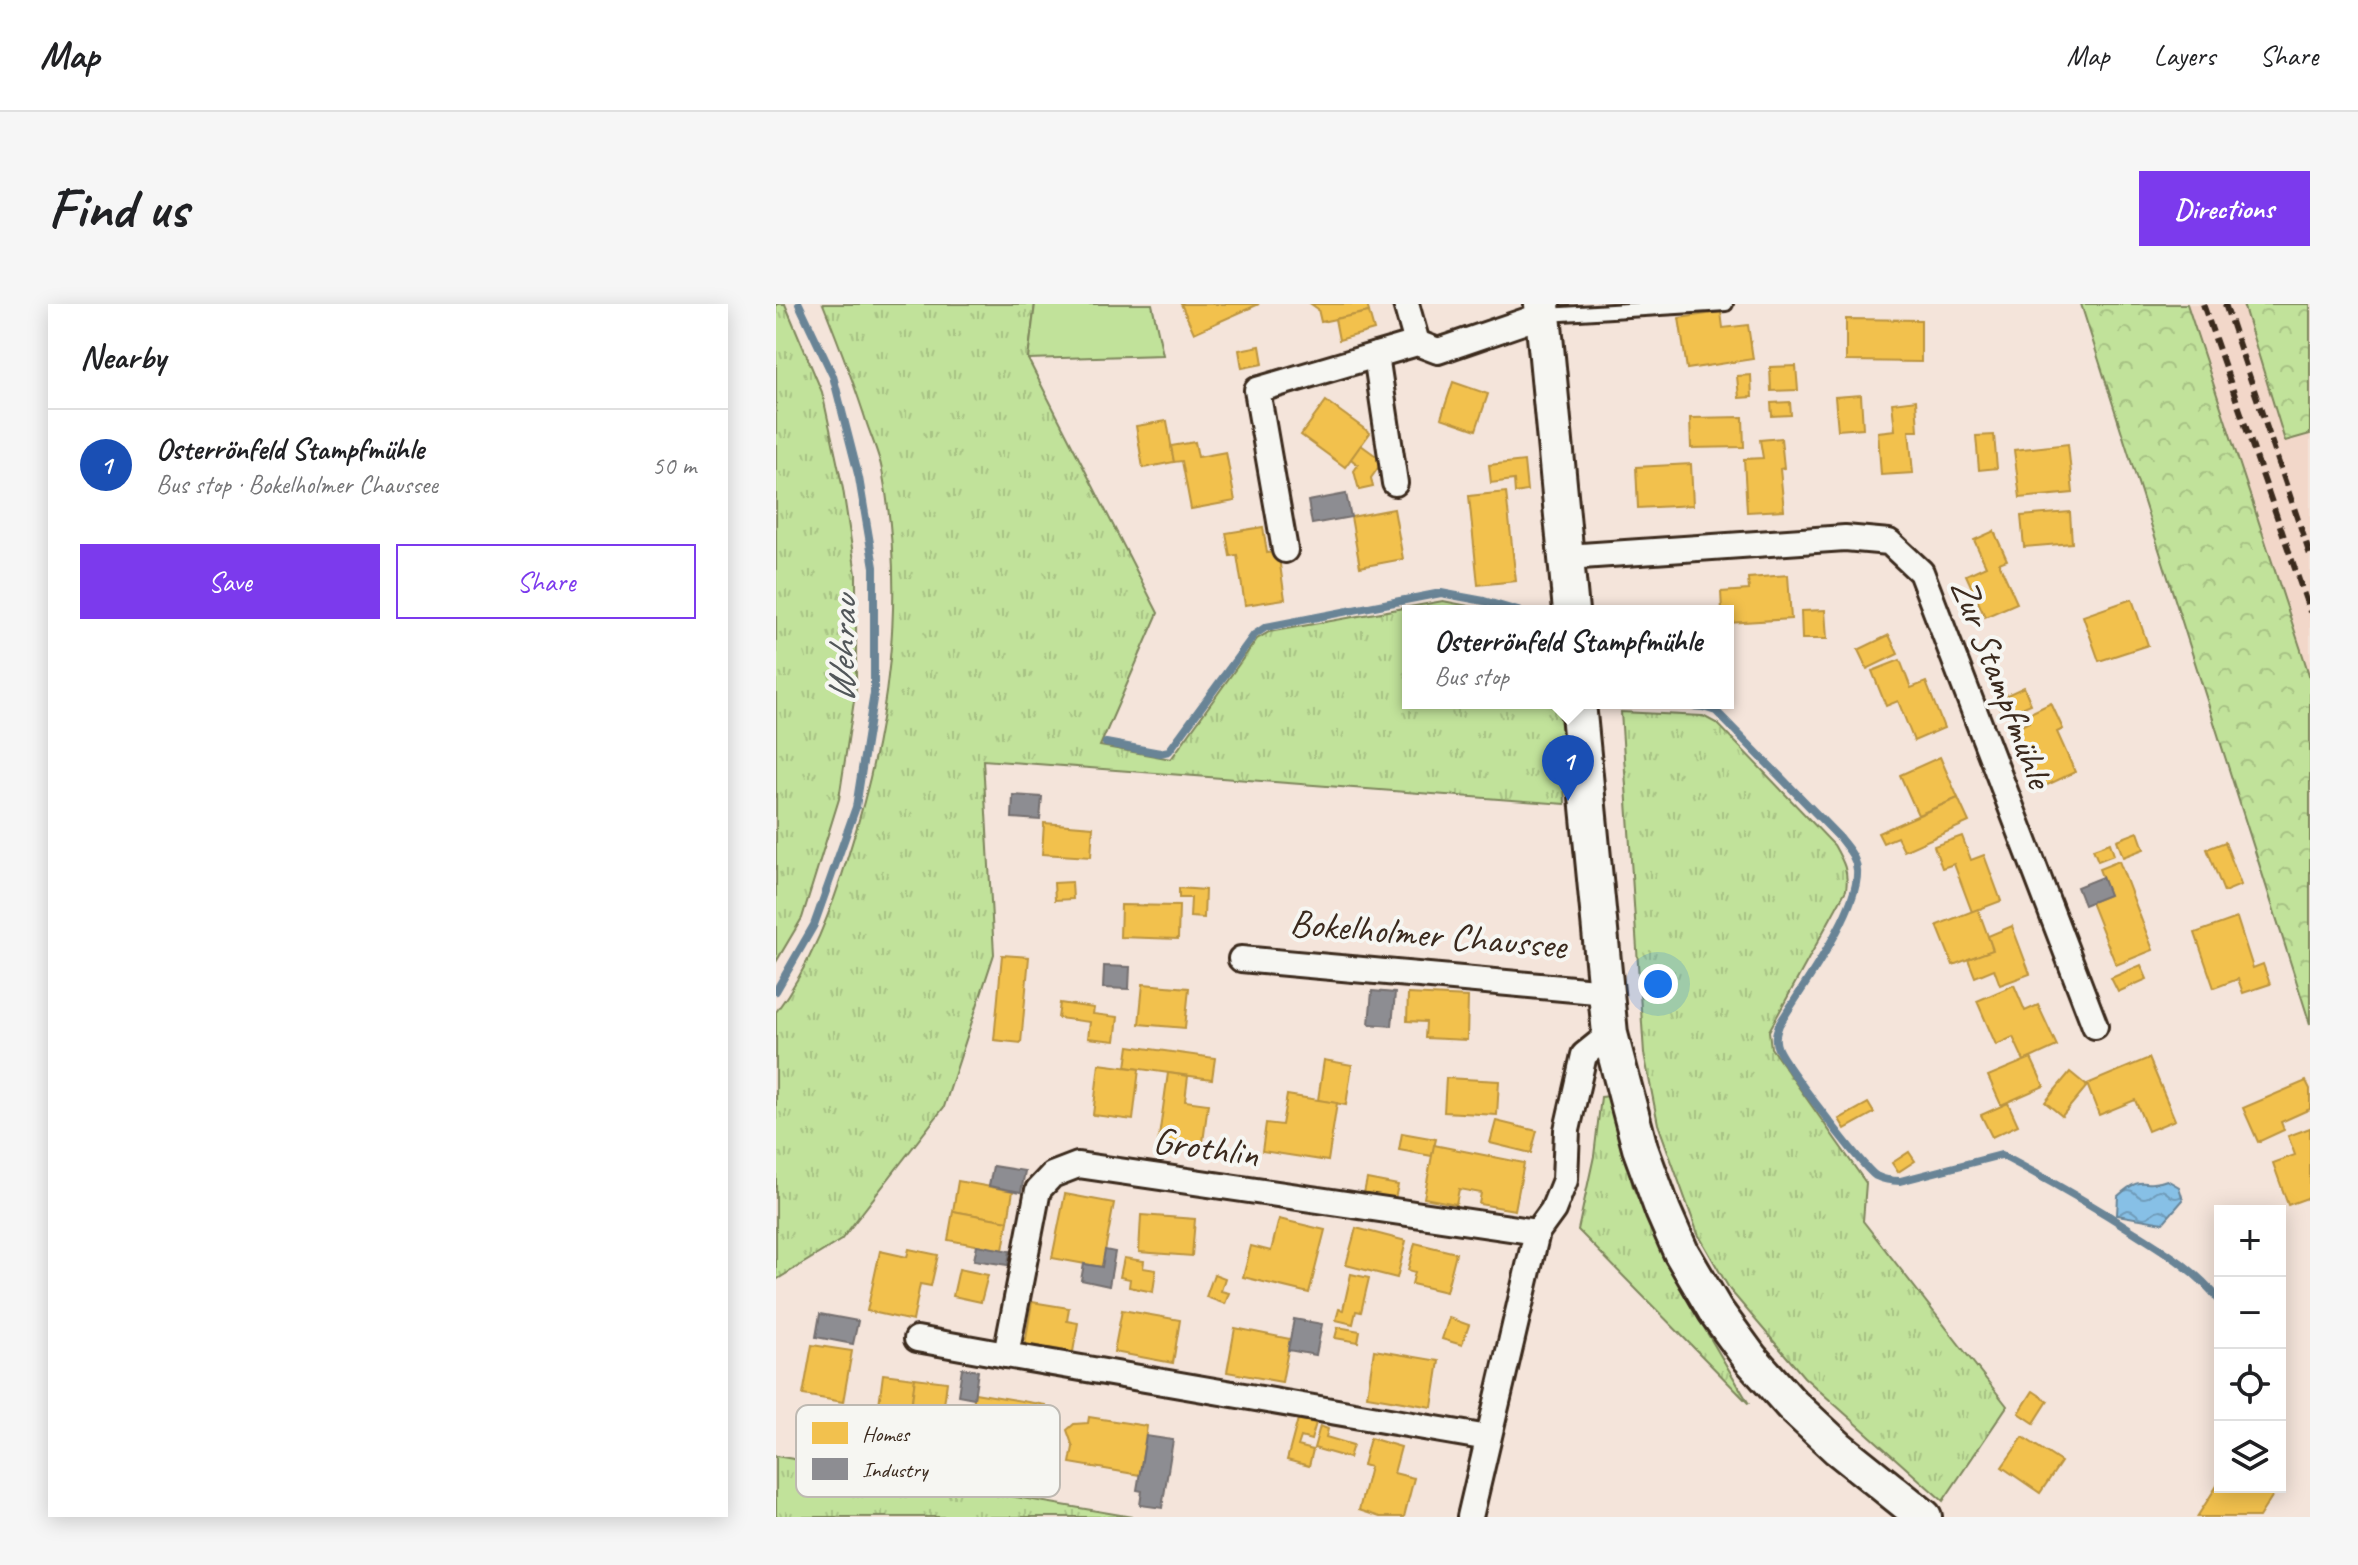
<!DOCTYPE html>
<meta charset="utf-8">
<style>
:root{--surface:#fff;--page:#f6f6f6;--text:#202124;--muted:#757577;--line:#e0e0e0;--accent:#7c3aed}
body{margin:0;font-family:Caveat,sans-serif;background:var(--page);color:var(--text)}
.controls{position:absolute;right:24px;bottom:24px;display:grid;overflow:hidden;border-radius:0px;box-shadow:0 4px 20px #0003}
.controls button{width:72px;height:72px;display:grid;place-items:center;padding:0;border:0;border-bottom:2px solid var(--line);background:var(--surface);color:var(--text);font:40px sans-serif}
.you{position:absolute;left:882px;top:680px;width:28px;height:28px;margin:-20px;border:6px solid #fff;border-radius:50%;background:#1a73e8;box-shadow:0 0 0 12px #1a73e833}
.badge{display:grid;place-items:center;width:52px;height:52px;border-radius:50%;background:var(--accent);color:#fff;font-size:26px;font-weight:700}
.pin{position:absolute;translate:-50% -66px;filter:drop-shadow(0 2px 4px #0008)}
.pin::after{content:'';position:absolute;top:42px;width:28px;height:24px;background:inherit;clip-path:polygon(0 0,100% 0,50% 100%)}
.popup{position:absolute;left:626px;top:301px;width:332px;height:104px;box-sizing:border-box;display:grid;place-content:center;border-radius:0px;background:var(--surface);filter:drop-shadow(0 2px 6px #0005);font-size:26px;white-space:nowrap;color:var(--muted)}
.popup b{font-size:30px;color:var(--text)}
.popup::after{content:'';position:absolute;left:50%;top:100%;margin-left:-16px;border:16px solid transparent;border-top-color:var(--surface)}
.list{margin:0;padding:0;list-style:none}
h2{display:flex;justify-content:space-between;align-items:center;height:104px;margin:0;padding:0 32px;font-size:34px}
h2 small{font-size:26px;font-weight:400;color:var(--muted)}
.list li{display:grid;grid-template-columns:52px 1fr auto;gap:24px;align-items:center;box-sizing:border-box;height:112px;padding:0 32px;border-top:2px solid var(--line)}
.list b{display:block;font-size:30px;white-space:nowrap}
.list p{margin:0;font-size:26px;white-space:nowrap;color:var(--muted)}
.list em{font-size:26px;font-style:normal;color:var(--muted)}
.actions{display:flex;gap:16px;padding:24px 32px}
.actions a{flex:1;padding:18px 0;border:2px solid var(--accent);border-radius:0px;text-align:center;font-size:28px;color:var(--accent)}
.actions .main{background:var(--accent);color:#fff}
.icon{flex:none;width:44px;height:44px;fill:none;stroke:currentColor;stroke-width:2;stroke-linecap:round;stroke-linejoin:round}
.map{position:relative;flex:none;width:1534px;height:1213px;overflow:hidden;border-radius:0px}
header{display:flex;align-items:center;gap:48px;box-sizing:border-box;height:112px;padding:0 40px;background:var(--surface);border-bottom:2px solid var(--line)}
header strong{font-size:38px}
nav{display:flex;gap:44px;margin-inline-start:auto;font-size:28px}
.intro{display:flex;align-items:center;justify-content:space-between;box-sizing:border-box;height:192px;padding:0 48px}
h1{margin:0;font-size:56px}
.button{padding:20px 36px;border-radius:0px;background:var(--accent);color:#fff;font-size:28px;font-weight:700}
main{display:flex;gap:48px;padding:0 48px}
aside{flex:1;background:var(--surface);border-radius:0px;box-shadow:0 4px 20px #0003}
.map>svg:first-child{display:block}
.built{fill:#f2d7c9}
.grass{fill:url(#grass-tufts);stroke:#7e865c;stroke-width:2}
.forest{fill:url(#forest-crowns);stroke:#7e865c;stroke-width:2}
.park{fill:#c1e29a;stroke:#7e865c;stroke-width:2}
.water{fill:url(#water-waves);stroke:#698496;stroke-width:2}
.homes{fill:#f2c14e;stroke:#bb9440;stroke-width:2}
.industry{fill:#8d8d92;stroke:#746f6f;stroke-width:2}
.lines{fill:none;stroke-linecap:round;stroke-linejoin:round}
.stream{stroke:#698496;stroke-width:8}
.service-casing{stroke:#3b2a1e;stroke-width:18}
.minor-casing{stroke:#3b2a1e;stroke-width:30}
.secondary-casing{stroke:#3b2a1e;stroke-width:40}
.service{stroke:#f6f6f2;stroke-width:12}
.minor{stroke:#f6f6f2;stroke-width:24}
.secondary{stroke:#f6f6f2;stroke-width:34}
.rail{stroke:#3b2a1e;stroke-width:6;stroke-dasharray:12 6;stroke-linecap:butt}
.labels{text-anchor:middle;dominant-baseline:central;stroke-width:8;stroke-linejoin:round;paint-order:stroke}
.street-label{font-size:38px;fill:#3b2a1e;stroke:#f6f6f2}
.water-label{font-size:40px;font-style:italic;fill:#52575a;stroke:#f6f6f2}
.key{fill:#f6f6f2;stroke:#beb9b2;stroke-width:2}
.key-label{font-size:22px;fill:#3b2a1e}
</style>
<header>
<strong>Map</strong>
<nav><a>Map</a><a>Layers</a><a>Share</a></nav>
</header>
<div class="intro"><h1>Find us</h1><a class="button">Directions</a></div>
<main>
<aside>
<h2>Nearby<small></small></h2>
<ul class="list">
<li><span class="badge" style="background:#1a4fb4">1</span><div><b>Osterrönfeld Stampfmühle</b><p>Bus stop · Bokelholmer Chaussee</p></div><em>50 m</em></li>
</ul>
<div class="actions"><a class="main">Save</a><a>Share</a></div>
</aside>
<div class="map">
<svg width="1534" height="1213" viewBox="0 0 1534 1213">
<defs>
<pattern id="grass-tufts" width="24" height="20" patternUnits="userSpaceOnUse" patternTransform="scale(2)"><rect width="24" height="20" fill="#c1e29a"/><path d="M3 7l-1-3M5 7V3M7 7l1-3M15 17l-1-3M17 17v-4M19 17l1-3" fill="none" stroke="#a7c284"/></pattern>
<pattern id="forest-crowns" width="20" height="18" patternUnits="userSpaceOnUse" patternTransform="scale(2)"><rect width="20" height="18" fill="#c1e29a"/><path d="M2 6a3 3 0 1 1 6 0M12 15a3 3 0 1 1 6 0" fill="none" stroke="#a7c284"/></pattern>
<pattern id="water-waves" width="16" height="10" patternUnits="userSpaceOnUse" patternTransform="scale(2)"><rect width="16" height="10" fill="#87c0e6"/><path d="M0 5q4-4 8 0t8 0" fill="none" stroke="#709cba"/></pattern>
</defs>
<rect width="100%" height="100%" fill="#f4e4da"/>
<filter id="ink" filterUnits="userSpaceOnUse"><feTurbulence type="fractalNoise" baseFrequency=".0125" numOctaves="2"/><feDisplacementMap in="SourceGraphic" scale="16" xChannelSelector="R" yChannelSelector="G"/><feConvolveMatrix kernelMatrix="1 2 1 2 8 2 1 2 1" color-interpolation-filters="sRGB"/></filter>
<g filter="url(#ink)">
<path class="built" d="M1411,0H1469L1515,135L1534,130V374Z"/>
<g class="grass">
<path d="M0,0H9L46,88L67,185L80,270V384L63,495L26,614L0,658Z"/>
<path d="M47,0H259L252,55L382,309L324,442L395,455L481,335L493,328L667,297L718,307H632V399H785L789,500L207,456L218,650L168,803L65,936L0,976V708C35,661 56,605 73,549C112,427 131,293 106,166C103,150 96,135 91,120C78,79 63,40 47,0Z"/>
<path d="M845,408L927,412L942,420L1058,541C1067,557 1073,567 1070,586L993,727L995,744L1090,879L1087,917L1231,1102L1167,1197L1028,1073L954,986L922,930L882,820L868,749Z"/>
<path d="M834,792L857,883L896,969L973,1100L802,926L818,852L825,793Z"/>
<path d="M0,1152L356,1213H0Z"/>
</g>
<g class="forest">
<path d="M1305,0H1411L1528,355L1534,374V720Z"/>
<path d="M1467,0H1534V130L1509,137Z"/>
</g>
<path class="park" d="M259,0H376L387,51L252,55Z"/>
<path class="water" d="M1391,876L1403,883L1407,896L1387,919L1341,911L1342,892C1368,868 1367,886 1391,876Z"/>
<g class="homes">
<path d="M405,0H483L418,29Z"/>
<path d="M535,0H591L593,8L545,18L542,5Z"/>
<path d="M593,8L598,26L563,36L559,15Z"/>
<path d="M945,8L947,24L972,21L977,55L911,65L903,14Z"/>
<path d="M1070,15L1145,16V58L1070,57Z"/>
<path d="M484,42L487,60L466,64L463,46Z"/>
<path d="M1020,62L1022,86L995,87L994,63Z"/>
<path d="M975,71L976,93L963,94L961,72Z"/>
<path d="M677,78L712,90L700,126L665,114Z"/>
<path d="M1085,91L1087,124L1062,126L1059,93Z"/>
<path d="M1140,96L1142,127H1133L1137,169L1105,171L1102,128L1119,126L1116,99Z"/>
<path d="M550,97L594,129L569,163L525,131Z"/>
<path d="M1014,98L1015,111L996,112L995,99Z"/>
<path d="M967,113L968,143L915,144L914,114Z"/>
<path d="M391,117L398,158L367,164L360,122Z"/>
<path d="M1218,131L1221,164L1203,166L1200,132Z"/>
<path d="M1005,134L1008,164L1004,165L1008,206L971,208L968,155L987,154L984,136Z"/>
<path d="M419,138L422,153L450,148L459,197L415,205L406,157L398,158L395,142Z"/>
<path d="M1292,140L1297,189L1244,194L1238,146Z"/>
<path d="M585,141L607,157L595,174L597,183L583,186L578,167L582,161L575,155Z"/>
<path d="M748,157L751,187L739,189L738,176L715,179L713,161Z"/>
<path d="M915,160L917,201L862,204L860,163Z"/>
<path d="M730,188L740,277L702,281L693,192Z"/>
<path d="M618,205L627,255L584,263L575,213Z"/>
<path d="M1294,208L1296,239L1248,243L1245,212Z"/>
<path d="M487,223L491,249L502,247L509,295L469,301L461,251L454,252L450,229Z"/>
<path d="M1218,227L1231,256L1223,259L1241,299L1209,313L1190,271L1210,262L1198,236Z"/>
<path d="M1012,271L1015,315L952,319V307H946L945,288L973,286L972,274Z"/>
<path d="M1356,295L1372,341L1323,357L1307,312Z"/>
<path d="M1049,306L1051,335H1026L1025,307Z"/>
<path d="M1113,331L1122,350L1091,365L1082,346Z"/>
<path d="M1124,356L1135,384L1150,378L1168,424L1138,437L1122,397L1110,402L1096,367Z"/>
<path d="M1248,383L1255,400L1227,412L1220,396Z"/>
<path d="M1275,399L1287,425L1281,428L1299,468L1263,485L1237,426L1253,418L1250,411Z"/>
<path d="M1164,453L1182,494L1142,511L1124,471Z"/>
<path d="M1182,494L1193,518L1128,547L1121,533L1107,539L1102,529Z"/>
<path d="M268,519L317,523L315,553L266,550Z"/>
<path d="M1362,528L1368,545L1347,553L1341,536Z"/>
<path d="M1186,532L1195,556L1208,551L1225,597L1196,608L1178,560L1166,564L1158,542Z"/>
<path d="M1449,538L1465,581L1448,588L1431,545Z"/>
<path d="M1334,539L1338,551L1322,557L1317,545Z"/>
<path d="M1343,557L1377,646L1340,661L1315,598L1333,591L1323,565Z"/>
<path d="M296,578L297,595L279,596L278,579Z"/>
<path d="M403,584L429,586L428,614L414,613L415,594H403Z"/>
<path d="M345,601L403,602L402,635L344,633Z"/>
<path d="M1202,605L1217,646L1177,661L1161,621Z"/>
<path d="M1461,614L1477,664L1487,660L1494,680L1467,689L1462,675L1438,684L1419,629Z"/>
<path d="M1236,622L1254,670L1224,681L1218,665L1199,673L1192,655L1217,646L1212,632Z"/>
<path d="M226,651L253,653L245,739L218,736Z"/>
<path d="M1365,661L1371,675L1342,688L1335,674Z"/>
<path d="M367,680L413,684L409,724L363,720Z"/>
<path d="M1238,681L1249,707L1262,701L1281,742L1248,757L1237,733L1220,741L1201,697Z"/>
<path d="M632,690L692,693L691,736L649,734L650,718L631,717Z"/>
<path d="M284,699L318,704L317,710L342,713L339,737L312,734L314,718L282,714Z"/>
<path d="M353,742L439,754L436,775L350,763Z"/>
<path d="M1255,754L1268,782L1225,801L1212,772Z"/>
<path d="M1373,754L1399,816L1372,827L1359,796L1323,811L1311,780Z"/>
<path d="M548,756L576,761L570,801L542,796Z"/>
<path d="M323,760L363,765L357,816L317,811Z"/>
<path d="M1294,768L1311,782L1286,812L1269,798Z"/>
<path d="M392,769L412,772L409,797L432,800L426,846L382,840Z"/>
<path d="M670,774L723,777L721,811L668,808Z"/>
<path d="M1530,777L1534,785V805L1505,818L1508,826L1482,838L1467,804Z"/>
<path d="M511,791L561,799L552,857L486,847L490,819L506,821Z"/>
<path d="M1092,799L1098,809L1069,825L1063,815Z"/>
<path d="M1232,799L1242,821L1216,833L1205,811Z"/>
<path d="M720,817L761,827L755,849L714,839Z"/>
<path d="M1534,824V893L1512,901L1497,859L1519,851L1512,832Z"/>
<path d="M626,829L660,835L656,852L623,846Z"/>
<path d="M658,841L748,859L739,906L703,900L705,889L683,885L680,900L648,894Z"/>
<path d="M1133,848L1139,857L1122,868L1116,859Z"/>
<path d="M591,875L622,881L619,895L588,889Z"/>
<path d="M182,877L237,887L232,917L177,907Z"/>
<path d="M289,890L338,899L326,963L276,954Z"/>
<path d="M177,907L232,917L227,946L172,936Z"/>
<path d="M365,911L419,915L416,952L363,948Z"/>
<path d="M503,915L549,926L533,989L467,973L475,942L495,947Z"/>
<path d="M580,924L630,937L621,974L570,961Z"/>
<path d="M639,939L680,949L670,988L636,980L639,968L632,966Z"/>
<path d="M133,945L162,951L155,982L144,980L137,1017L91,1007L104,947L131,953Z"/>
<path d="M348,954L368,957L367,964L380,966L377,988L353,983L354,975L344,973Z"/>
<path d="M183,965L212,971L205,998L177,992Z"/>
<path d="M438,970L449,974L445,987L453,989L449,1000L430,993Z"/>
<path d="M575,970L593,974L585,1008L580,1007L577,1020L560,1016L563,1005L567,1006Z"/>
<path d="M256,998L293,1004L291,1017L302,1019L297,1048L249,1040Z"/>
<path d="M346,1006L404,1016L397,1059L338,1048Z"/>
<path d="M673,1014L693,1021L686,1041L666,1035Z"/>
<path d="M562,1023L584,1027L582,1038L559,1034Z"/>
<path d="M459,1024L514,1035L506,1078L451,1068Z"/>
<path d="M36,1041L76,1047L67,1098L27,1091Z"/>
<path d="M598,1046L663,1057L656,1103L591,1092Z"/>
<path d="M107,1070L139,1074L133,1120L101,1116Z"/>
<path d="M139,1074L171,1078L165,1124L133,1120Z"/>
<path d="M1257,1087L1272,1097L1258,1119L1243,1109Z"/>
<path d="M199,1089L270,1101L263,1143L192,1130Z"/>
<path d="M313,1113L371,1122L364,1171L294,1159L297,1143L291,1126L298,1120L312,1119Z"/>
<path d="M522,1115L540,1119L535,1136L525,1133L522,1142L537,1146L533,1162L511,1156Z"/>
<path d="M544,1122L552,1125L550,1133L577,1141L573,1154L538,1144Z"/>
<path d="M1247,1133L1285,1158L1264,1189L1226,1163Z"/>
<path d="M594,1134L625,1143L618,1169L638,1174L628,1213H604L583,1206L594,1163L587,1161Z"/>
<path d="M1444,1177V1183H1502L1483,1213H1421Z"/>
</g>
<g class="industry">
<path d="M570,190L575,213L536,220L532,197Z"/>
<path d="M237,491L266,493L264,516L236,514Z"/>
<path d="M1326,573L1333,591L1308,601L1301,583Z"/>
<path d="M328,662L354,663L353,685L327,684Z"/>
<path d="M596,687L619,689L616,722L593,720Z"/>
<path d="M217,862L249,867L245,888L213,882Z"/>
<path d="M201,941L234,947L232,961L198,956Z"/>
<path d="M329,946L339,948L333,982L305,976L308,960L326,963Z"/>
<path d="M44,1010L82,1017L77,1040L40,1033Z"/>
<path d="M518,1015L546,1020L540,1051L512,1046Z"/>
<path d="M186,1064L202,1067L198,1094L182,1091Z"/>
<path d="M370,1132L397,1136L386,1204L364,1201L366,1187L361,1186Z"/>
</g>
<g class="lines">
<g class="stream">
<path d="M883,399L927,403L940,407L1063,533C1071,544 1080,552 1081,566C1084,605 1024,686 1003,721C1000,729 998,736 1002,745C1009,761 1087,864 1100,872C1108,876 1115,877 1124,877L1225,851C1271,875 1315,900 1358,928C1390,948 1421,967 1444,997"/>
<path d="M330,439L384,449L393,447L478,331L490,323L665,289L708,297L742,307"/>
<path d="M0,687L38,621L80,503L98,389V263L83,174L57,72L23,0"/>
</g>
<g class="service-casing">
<path id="service" d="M770,11L950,0"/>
</g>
<g class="minor-casing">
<g id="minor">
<path d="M630,0L641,39"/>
<path d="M600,51L619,179"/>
<path d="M509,246L481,86L641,39L662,47L767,11"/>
<path d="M791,253L1069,234L1113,238L1145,268L1319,722"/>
<path d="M465,655L831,688"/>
<path d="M141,1035L230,1051"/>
<path d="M712,1134L230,1051L262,886L276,871L302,861L761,928"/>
<path d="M694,1213L761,928L777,906L789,876L791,826L808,751L834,730"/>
</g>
</g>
<g class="secondary-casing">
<g id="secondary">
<path d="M766,0L795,307"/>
<path d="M802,399L834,730L864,844L887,907L905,948L939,1006L974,1054L1015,1100L1062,1144L1148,1213"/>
</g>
</g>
<use href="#service" class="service"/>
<use href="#minor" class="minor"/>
<use href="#secondary" class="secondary"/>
<g class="rail">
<path d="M1427,0L1534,308"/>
<path d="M1449,0L1534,251"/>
</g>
</g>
</g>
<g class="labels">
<g class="street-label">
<text transform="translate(1226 379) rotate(69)">Zur Stampfmühle</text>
<text transform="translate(652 630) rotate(5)">Bokelholmer Chaussee</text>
<text transform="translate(430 843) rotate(8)">Grothlin</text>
</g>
<g class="water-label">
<text transform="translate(66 346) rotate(-88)">Wehrau</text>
</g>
</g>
<rect x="20" y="1101" width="264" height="92" rx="12" class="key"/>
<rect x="36" y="1118" width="36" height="22" fill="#f2c14e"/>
<rect x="36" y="1154" width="36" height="22" fill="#8d8d92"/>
<g class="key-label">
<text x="86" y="1137">Homes</text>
<text x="86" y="1173">Industry</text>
</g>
</svg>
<div class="controls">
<button>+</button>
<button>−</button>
<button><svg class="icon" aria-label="locate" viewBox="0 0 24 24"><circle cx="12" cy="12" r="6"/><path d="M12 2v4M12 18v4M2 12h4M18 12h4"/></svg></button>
<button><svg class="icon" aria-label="layers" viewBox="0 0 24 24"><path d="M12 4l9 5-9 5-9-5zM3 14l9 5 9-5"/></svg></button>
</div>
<div class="you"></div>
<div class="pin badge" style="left:792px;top:497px;background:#1a4fb4">1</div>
<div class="popup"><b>Osterrönfeld Stampfmühle</b>Bus stop</div>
</div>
</main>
